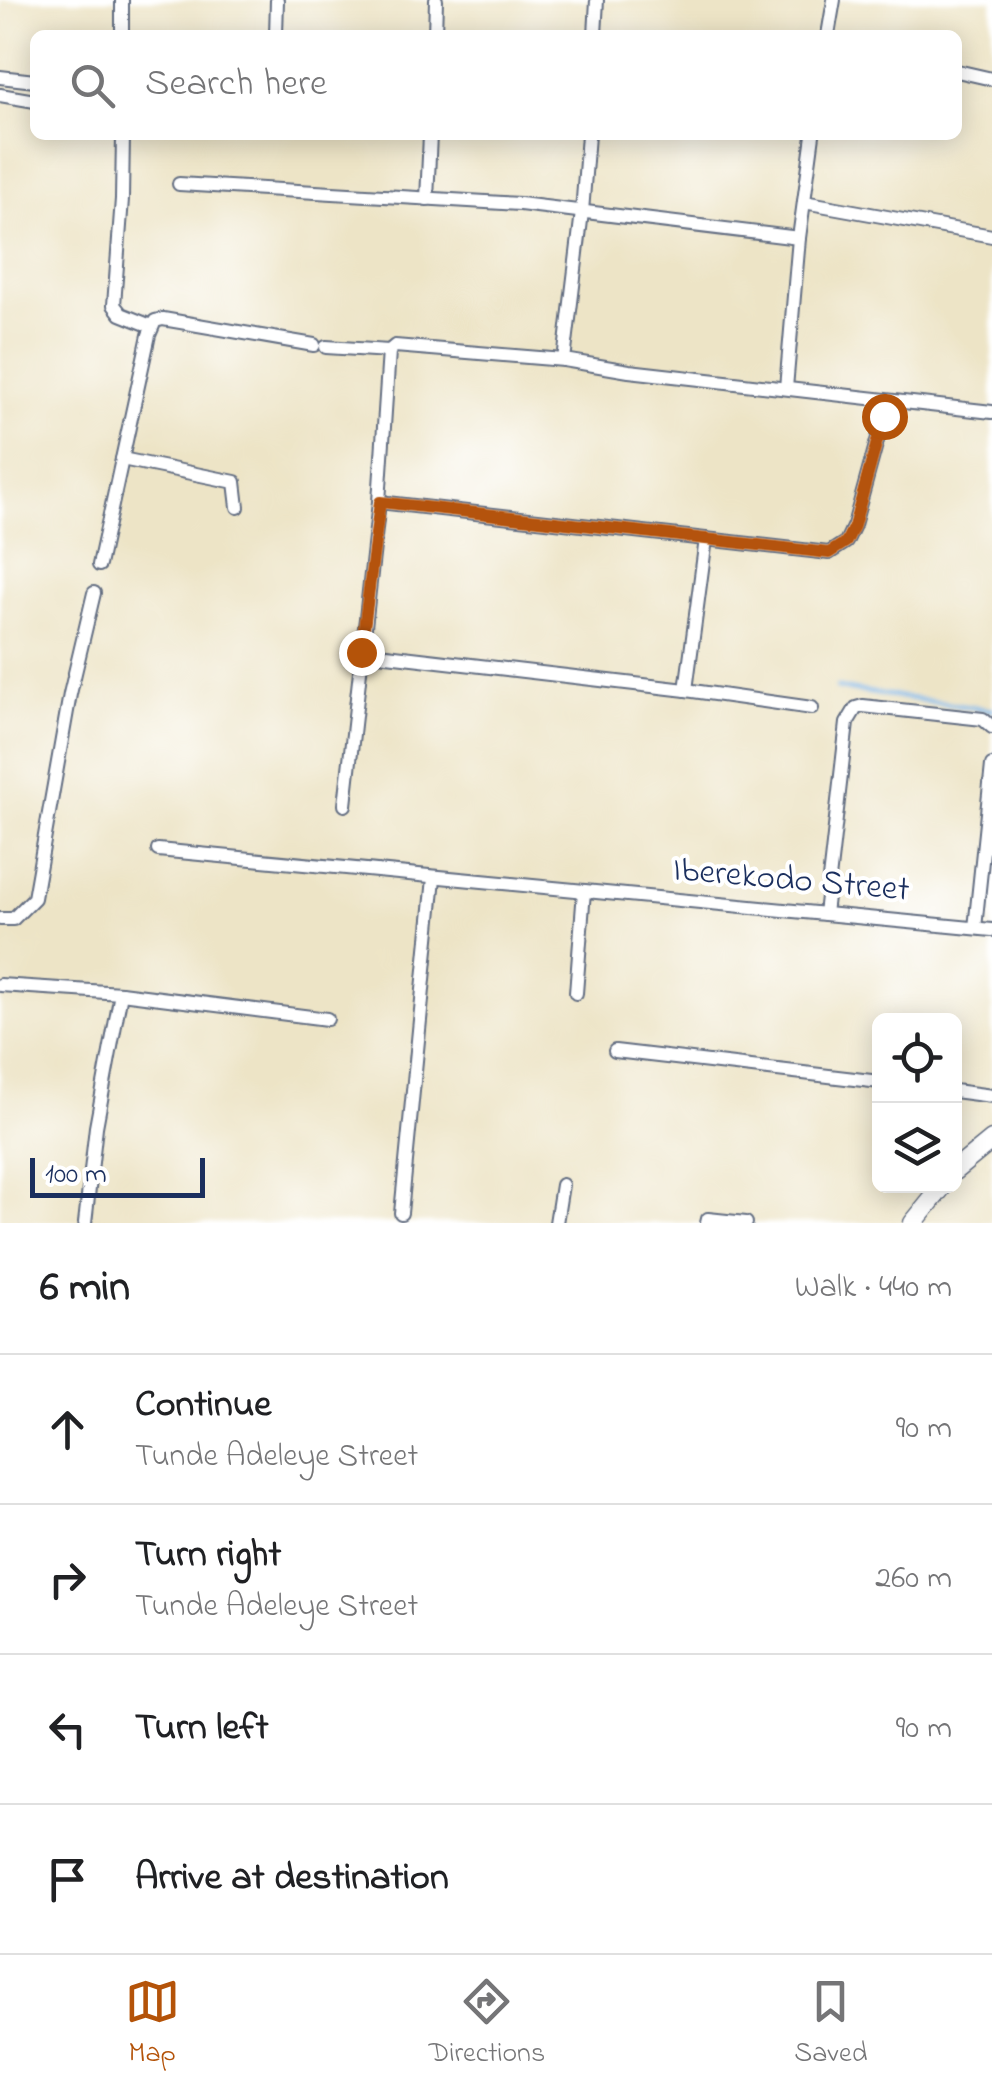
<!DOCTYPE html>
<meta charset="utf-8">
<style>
:root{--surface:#fff;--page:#f2f2f2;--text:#202124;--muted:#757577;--line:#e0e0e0;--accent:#b45309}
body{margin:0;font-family:"Indie Flower",sans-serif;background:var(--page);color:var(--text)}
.controls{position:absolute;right:30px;bottom:30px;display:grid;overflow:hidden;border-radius:15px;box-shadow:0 5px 25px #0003}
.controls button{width:90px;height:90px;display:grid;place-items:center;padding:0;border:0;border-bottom:2px solid var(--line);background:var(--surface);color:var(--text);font:50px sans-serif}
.scale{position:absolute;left:30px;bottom:25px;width:175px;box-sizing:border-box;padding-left:10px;border:5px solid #1b2f5e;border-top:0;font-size:28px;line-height:35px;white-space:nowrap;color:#1b2f5e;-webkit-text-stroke:8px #fff;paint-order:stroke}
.stop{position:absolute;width:30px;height:30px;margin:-22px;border:8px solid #b45309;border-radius:50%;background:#fff}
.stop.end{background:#b45309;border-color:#fff;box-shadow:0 2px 10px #0008}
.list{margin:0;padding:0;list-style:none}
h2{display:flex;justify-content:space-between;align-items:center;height:130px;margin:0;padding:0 40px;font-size:42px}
h2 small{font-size:32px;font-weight:400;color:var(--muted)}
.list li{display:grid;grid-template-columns:65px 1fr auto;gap:30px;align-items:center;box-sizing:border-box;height:150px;padding:0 40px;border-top:2px solid var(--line)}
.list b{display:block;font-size:38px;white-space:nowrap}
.list p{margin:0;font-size:32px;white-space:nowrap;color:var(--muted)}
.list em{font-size:32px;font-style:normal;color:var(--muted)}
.icon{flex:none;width:55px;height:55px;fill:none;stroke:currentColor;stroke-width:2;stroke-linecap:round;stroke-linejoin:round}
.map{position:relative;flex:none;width:992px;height:1223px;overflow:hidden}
.search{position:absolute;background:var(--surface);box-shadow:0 5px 25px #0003;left:30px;right:30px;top:30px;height:110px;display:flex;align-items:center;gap:25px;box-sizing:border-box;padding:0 35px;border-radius:15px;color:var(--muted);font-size:38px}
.sheet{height:730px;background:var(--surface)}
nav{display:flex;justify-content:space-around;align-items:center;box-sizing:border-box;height:140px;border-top:2px solid var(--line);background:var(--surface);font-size:28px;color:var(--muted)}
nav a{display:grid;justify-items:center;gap:5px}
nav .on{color:var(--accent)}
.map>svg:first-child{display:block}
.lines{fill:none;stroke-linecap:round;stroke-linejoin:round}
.stream{stroke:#7bbaef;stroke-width:4}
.street-casing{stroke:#646e82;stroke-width:16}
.secondary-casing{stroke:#646e82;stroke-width:21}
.street{stroke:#fff;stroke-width:12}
.secondary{stroke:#fff;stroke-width:18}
.route{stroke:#b45309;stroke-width:12}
.labels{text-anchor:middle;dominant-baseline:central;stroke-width:8;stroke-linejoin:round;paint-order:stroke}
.street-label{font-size:35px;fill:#1b2f5e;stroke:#fff}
</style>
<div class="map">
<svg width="992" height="1223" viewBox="0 0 992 1223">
<rect width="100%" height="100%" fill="#fff"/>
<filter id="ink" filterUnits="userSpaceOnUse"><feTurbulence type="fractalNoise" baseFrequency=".01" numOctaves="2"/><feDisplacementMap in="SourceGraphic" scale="20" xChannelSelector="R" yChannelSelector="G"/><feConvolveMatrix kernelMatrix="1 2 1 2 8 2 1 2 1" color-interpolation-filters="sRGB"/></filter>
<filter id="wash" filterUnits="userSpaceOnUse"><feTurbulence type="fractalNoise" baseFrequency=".0048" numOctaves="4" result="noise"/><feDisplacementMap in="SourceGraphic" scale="40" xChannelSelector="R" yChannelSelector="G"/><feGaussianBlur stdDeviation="2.25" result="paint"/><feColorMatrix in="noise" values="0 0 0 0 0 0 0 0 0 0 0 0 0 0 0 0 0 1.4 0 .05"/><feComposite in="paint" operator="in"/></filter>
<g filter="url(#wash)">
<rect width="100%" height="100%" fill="#ede4c6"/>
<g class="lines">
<path class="stream" d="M837,688L992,710"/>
</g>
</g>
<g filter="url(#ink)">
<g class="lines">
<g class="street-casing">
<g id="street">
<path d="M122,35V0"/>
<path d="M276,35L277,0"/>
<path d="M435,35L436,0"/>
<path d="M595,35L597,0"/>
<path d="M828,35L834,0"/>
<path d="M957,71L992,79"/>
<path d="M0,77L35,81"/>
<path d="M0,95L35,101"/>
<path d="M123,135L122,199L114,305L121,314L151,326"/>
<path d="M179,184L520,204L799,238"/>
<path d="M427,199L430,135"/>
<path d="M804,202L992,236"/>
<path d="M326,347L389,351"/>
<path d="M564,360L582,212L588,135"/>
<path d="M786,388L799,238L813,135"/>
<path d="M122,459L235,482L238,507"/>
<path d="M379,502L829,553L846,542L854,525L888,401"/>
<path d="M99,565L149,335L155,321L163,319L314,345"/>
<path d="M361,652L686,690L812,708"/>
<path d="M686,690L706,539"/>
<path d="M345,805L379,502L389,351L395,346L564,360L629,371L992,412"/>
<path d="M158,850L992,930"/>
<path d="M825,914L847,723L856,708L863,706L983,719L992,727"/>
<path d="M0,919H13L34,898L70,694L94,593"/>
<path d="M975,928L992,765"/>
<path d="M0,985L121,993L327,1019"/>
<path d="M576,993L584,891"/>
<path d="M615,1051L880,1082"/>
<path d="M954,1091L992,1096"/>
<path d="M401,1213L434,878"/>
<path d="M85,1223L96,1127L121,993"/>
<path d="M556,1223L562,1185"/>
<path d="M707,1223L708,1219L746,1223"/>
</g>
</g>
<g class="secondary-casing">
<g id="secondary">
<path d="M954,1171L992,1140"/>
<path d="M913,1223L943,1186"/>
</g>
</g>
<use href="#street" class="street"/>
<use href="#secondary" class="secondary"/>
</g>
</g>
<g class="lines" filter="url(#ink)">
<path class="route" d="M361,652L380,502L829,553L846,542L854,526L884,416"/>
</g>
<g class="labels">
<g class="street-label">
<text transform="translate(791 881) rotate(5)">Iberekodo Street</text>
</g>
</g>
</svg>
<div class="controls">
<button><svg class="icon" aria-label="locate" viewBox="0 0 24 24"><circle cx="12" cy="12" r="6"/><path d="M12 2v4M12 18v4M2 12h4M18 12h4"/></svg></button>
<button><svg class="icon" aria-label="layers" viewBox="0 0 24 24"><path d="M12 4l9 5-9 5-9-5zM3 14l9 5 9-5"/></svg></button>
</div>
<div class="scale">100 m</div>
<div class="stop" style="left:884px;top:416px"></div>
<div class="stop end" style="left:361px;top:652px"></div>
<div class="search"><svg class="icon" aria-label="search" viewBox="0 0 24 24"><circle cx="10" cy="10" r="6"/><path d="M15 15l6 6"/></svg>Search here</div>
</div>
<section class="sheet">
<h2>6 min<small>Walk · 440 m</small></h2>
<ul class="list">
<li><svg class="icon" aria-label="ahead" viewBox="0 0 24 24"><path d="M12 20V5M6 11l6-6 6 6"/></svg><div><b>Continue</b><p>Tunde Adeleye Street</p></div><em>90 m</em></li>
<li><svg class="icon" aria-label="right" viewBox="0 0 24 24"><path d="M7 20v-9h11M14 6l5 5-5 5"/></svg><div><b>Turn right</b><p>Tunde Adeleye Street</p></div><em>260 m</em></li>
<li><svg class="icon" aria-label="left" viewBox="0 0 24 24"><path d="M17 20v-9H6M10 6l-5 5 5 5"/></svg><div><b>Turn left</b></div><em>90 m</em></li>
<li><svg class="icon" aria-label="arrive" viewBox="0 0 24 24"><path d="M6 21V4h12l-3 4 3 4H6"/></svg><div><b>Arrive at destination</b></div></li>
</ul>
</section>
<nav>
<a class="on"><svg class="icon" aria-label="map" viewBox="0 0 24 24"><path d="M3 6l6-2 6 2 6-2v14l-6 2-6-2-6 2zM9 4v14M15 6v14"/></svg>Map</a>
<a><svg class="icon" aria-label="directions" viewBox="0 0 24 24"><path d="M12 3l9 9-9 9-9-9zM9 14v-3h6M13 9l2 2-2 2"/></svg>Directions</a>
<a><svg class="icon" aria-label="saved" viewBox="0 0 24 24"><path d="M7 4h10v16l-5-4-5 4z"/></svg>Saved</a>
</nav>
